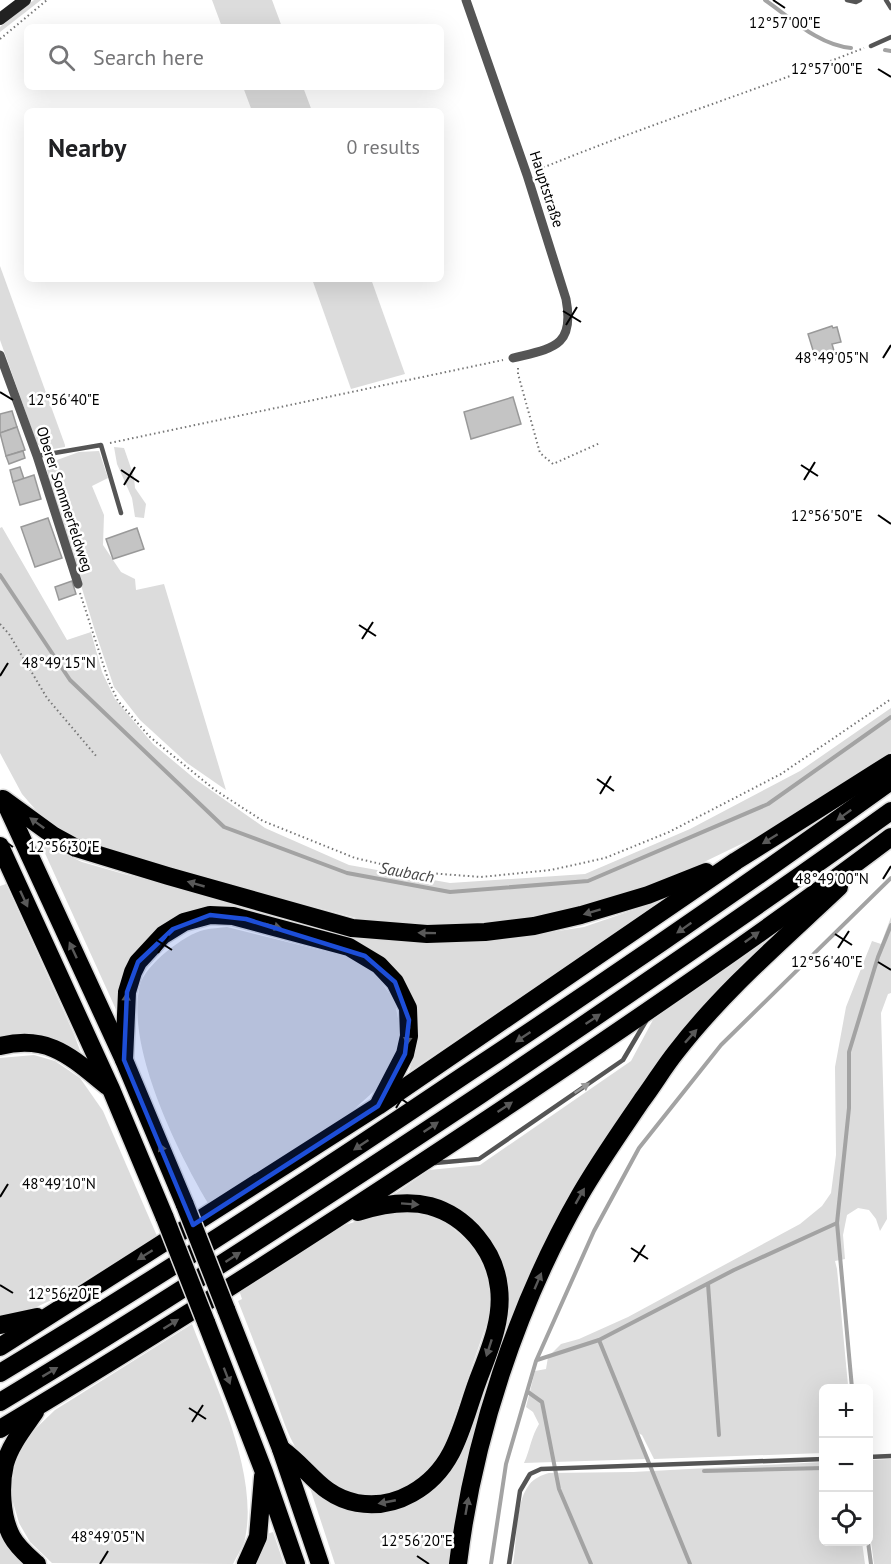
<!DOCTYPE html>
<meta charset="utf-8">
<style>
:root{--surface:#fff;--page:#f6f6f6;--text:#202124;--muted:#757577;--line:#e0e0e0}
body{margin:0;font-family:"PT Sans",sans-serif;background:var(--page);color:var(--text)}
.controls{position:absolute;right:18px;bottom:18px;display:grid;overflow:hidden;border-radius:9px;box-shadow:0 6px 24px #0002}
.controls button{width:54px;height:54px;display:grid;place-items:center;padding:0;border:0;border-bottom:2px solid var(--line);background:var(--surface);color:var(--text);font:30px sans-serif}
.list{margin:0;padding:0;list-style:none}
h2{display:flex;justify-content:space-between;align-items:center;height:78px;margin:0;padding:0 24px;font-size:26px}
h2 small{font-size:20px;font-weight:400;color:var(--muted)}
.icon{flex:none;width:33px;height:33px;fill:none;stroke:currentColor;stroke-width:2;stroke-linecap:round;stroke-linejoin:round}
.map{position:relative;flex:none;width:891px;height:1564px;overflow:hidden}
.search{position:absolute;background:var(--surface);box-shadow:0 6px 24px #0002;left:24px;top:24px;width:420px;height:66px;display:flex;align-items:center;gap:15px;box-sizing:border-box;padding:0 21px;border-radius:9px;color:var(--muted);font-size:22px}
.panel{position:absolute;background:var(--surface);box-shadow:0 6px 24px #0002;left:24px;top:108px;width:420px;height:174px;border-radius:9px}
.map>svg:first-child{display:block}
.green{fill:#dcdcdc}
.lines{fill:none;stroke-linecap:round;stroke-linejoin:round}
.stream{stroke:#a3a3a3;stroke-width:4}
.building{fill:#c4c4c4;stroke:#999;stroke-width:1.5}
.highway-casing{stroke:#dbdbdb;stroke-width:21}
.path{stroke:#777;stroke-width:2;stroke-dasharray:1.5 3;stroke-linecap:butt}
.lane{stroke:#555;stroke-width:4.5}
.street{stroke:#555;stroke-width:9}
.secondary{stroke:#222;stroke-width:12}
.highway{stroke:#000;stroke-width:18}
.highway-bridge-casing{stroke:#dbdbdb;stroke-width:21;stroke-linecap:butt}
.highway-bridge{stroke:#000;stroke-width:18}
.oneway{fill:#595959}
.oneway2{fill:#999}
.marked{fill:#1d4ed8;fill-opacity:0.2;stroke:#1d4ed8;stroke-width:4.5;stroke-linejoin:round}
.ticks{fill:none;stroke:#000;stroke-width:2}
.labels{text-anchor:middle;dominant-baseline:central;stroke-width:5;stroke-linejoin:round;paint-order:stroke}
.street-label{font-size:15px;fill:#000;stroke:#fff}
.water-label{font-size:16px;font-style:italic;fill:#444;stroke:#fff}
.ticks-label{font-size:15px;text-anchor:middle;fill:#000;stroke:#fff;stroke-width:5;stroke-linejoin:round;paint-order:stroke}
</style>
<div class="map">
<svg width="891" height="1564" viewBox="0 0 891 1564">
<rect width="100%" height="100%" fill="#fff"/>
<g class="green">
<path d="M34,0H41L0,32V27Z"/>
<path d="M212,0H272L282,27H222Z"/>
<path d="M243,87H303L312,111H252Z"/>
<path d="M0,266L65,445V447L48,450L37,444L0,340Z"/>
<path d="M312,279H371L405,374L351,389Z"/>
<path d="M114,447L124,448L134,477L135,488L146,504L144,518L135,517L132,498L117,464Z"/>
<path d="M99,451L108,478L92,486L104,515L103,545L121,572L135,579L136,590L164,584L226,790L187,763L140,720L114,687L95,631L49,481L46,464L79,452Z"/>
<path d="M2,527L67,640L91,632L102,672L115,699L153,744L195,779L265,828L349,865L450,883L585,874L690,829L800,771L891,708V752L824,797L762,834L673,877L567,913L508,922L419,926L356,918L135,859L86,844L46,822L22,794L0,753V528Z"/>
<path d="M40,838L58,851L82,862L124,874L376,937L435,943L494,941L584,927L662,900L409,1072L414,1055L392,969L241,912L151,942L118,1014L39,840Z"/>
<path d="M6,884L74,1034L82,1056L0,1041V886Z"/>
<path d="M891,917V993L888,994L881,1013L887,1219L880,1231L876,1219L869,1210L858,1208L847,1215L843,1235L845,1259L835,1261L837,1269L848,1385L845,1388H824L823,1453L654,1459L642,1435L638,1433V1440L646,1459L524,1463C530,1450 531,1437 539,1424L533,1412L526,1407L535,1371L546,1369L548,1357L561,1344L579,1339L628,1317L800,1224L822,1206L831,1193L836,1155L835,1067L846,1007L872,941L881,944Z"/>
<path d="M227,927L348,957L375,973L395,1002L401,1035L396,1061L383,1083L351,1112L208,1203C177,1151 125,1045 140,985C145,965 185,934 204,930C212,928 220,928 227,927Z"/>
<path d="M777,933L722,988L550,1239L452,1564H335L310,1488L338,1505L426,1493L506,1316L480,1232L389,1198L429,1170L480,1165L631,1061L654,1018Z"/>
<path d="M34,1055L55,1061L80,1078L103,1111L157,1236L58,1297L19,1315L0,1316V1058Z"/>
<path d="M403,1211L442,1219L462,1236L474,1248L484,1268L489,1284L490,1314L445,1444C428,1474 411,1493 374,1495C346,1496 321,1479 303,1458C290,1443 283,1419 276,1400C264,1367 251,1334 238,1301L242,1299L239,1290L342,1226L379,1214Z"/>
<path d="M192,1324C215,1385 259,1473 245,1539C243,1547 237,1556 233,1564L52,1563L30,1542L19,1523L11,1495L15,1464L29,1435L55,1410Z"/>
<path d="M891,1459V1564H874L868,1519L869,1460Z"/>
<path d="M823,1462L824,1542H862L865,1564H513C517,1541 515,1503 529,1485C534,1478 542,1475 549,1473L633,1472Z"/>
<path d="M0,1516L31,1564H0Z"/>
<path d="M273,1532L284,1564H254L264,1535Z"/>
</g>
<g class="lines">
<g class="stream">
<path d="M765,0C791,18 818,45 851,48"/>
<path d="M885,50L891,51"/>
<path d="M0,575L70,680L224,827L347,873L450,892L588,881L768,804L891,717"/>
<path d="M708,1284L719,1435"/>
<path d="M599,1340L690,1564"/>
<path d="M537,1360L599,1340L734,1270L837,1223"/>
<path d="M852,1388L837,1223L849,1108V1052L878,957L891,925"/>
<path d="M528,1392L542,1402L559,1489L591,1564"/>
<path d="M704,1471L824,1468"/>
<path d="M868,1542L871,1564"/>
<path d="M491,1564L506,1464L536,1361L594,1231L639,1148L721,1045L891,878"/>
</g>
</g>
<g class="building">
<path d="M832,326L833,328L837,327L841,342L832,344L835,354L816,360L808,334Z"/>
<path d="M513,397L521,424L471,439L464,412Z"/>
<path d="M12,411L17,427L0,433V414Z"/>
<path d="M17,427L25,450L6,456L0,433Z"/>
<path d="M23,451L25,458L9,464L6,456Z"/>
<path d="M20,467L24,479L13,482L10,470Z"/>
<path d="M34,475L41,499L20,505L13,482Z"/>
<path d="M48,518L62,558L35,567L21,527Z"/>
<path d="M137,528L144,549L113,559L106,539Z"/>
<path d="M72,581L76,594L59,600L55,587Z"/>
</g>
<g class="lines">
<g class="highway-casing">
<g id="highway">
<path d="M3,799L54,836L76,848L168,876L352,928L427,934L485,932L534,926L581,915L648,895L706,872"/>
<path d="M5,802L124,1060L185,1205"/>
<path d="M0,846L111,1089L165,1218"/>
<path d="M0,1046C49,1034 71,1057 107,1086"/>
<path d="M124,1060L127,992L133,972L138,962L163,935L184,922L210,915L233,916L349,947L379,965L395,982L408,1008L409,1036L405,1054L380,1102"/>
<path d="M226,1309L281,1449L320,1564"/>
<path d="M206,1322L264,1472L296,1564"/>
<path d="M0,1325L37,1317"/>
<path d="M0,1347L378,1106L736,861L891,763"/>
<path d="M0,1373C158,1278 313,1177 466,1074C610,979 751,882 891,781"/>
<path d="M0,1402C163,1304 322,1200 480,1095C618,1002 756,908 891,811"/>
<path d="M35,1412C24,1428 10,1445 5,1464C0,1485 1,1517 12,1537C18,1548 28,1556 37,1564"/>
<path d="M0,1429C174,1325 344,1215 512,1103C640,1017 768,930 891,837"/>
<path d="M281,1449C309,1468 320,1496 357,1503C396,1510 433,1487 451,1453C463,1430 469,1404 478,1380C489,1351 503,1320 499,1288C495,1250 466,1216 430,1206C406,1200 380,1205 358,1212"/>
<path d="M246,1564L258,1537L263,1477"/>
<path d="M458,1564C473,1438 517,1305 580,1195C599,1162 621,1131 642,1100C654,1084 664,1067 676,1052C723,991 784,939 839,887"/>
</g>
</g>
<g class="path">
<path d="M0,39L47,0"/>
<path d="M535,171C643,126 755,91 864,48"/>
<path d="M518,368V374L540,453L553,464L600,443"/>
<path d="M110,443L503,360"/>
<path d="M80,593L109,682L118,701L150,737L215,790L263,821L355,858L415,872L481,877L551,870L605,858L669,832L781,774L891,699"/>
<path d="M0,624L9,634L47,698L97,757"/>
</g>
<g class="lane">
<path d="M847,0L856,2L860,0"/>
<path d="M886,0L891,8"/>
<path d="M871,46L891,37"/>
<path d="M37,456L101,445L121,513"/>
<path d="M435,1163L479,1159L623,1060L646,1021"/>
<path d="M868,1457L891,1456"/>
<path d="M509,1564L520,1491L530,1474L541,1469L824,1459"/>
</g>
<g class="street">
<path d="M466,0L527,175L566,299C575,347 553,348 513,358"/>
<path d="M0,355L37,456L78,584"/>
</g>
<path class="secondary" d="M0,19L25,0"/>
<use href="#highway" class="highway"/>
<g class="highway-bridge-casing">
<g id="highway-bridge">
<path d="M185,1205L226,1309"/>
<path d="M165,1218L206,1322"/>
</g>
</g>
<use href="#highway-bridge" class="highway-bridge"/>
</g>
<defs><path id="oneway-solid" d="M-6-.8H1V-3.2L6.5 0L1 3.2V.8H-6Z" transform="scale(1.5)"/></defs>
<g class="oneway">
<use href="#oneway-solid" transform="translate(844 815) rotate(144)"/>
<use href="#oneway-solid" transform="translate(37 823) rotate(-144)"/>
<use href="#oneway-solid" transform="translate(770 839) rotate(148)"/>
<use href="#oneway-solid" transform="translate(196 884) rotate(-164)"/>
<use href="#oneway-solid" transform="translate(24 899) rotate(65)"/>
<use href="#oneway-solid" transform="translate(592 912) rotate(163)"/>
<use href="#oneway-solid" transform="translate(273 926) rotate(15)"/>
<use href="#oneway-solid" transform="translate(684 928) rotate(145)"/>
<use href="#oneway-solid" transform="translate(427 933) rotate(-179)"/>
<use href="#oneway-solid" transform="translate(752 937) rotate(-36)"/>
<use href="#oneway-solid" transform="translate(73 950) rotate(-115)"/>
<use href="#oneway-solid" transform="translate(126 1002) rotate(-86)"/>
<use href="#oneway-solid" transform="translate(593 1019) rotate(-34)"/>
<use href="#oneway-solid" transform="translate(408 1036) rotate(97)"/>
<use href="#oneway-solid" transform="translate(691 1036) rotate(-48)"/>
<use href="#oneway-solid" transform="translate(523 1037) rotate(146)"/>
<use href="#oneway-solid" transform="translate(505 1107) rotate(-34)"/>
<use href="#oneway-solid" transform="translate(431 1127) rotate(-34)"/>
<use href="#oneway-solid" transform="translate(361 1145) rotate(146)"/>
<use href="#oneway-solid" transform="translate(163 1152) rotate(-113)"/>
<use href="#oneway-solid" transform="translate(580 1196) rotate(-60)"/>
<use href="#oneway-solid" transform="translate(410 1204) rotate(4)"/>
<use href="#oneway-solid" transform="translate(145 1255) rotate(148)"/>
<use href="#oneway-solid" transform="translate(233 1257) rotate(-33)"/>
<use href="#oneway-solid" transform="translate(538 1281) rotate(-67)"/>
<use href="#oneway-solid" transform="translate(171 1324) rotate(-32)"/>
<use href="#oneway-solid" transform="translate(489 1348) rotate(108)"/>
<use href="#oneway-solid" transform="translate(50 1372) rotate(-31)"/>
<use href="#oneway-solid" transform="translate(227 1376) rotate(69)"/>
<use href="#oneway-solid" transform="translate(387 1502) rotate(169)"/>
<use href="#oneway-solid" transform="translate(467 1506) rotate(-80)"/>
</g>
<use class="oneway2" href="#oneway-solid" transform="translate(582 1088) rotate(-34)"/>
<path class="marked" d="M210,915L246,919L365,956L395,982L409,1020L405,1054L378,1106L193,1225L124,1060L127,992L138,962L173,929Z"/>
<path class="ticks" d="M773,0L785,8M878,69L891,77M563,311L581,322M566,325L577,307M883,358L891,345M0,392L13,400M801,465L818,476M121,470L139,482M804,480L815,462M124,485L135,467M878,515L891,524M359,625L376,636M362,639L373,622M0,676L8,663M597,779L614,791M600,794L611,776M0,838L13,847M883,879L891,866M835,934L852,945M155,939L172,950M838,948L849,931M158,953L169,936M878,962L891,970M393,1093L410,1105M396,1108L407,1090M0,1197L8,1184M631,1248L648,1259M634,1262L645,1245M0,1285L13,1293M189,1408L206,1419M192,1422L203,1405M417,1556L429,1564M100,1564L108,1551"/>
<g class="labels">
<g class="street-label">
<text transform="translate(547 189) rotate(72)">Hauptstraße</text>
<text transform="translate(65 499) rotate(72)">Oberer Sommerfeldweg</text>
</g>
<g class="water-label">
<text transform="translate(407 872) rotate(10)">Saubach</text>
</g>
</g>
<g class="ticks-label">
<text x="785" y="28">12°57'00"E</text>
<text x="827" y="74">12°57'00"E</text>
<text x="832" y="363">48°49'05"N</text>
<text x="64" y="405">12°56'40"E</text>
<text x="827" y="521">12°56'50"E</text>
<text x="59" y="668">48°49'15"N</text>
<text x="64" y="852">12°56'30"E</text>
<text x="832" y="884">48°49'00"N</text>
<text x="827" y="967">12°56'40"E</text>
<text x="59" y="1189">48°49'10"N</text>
<text x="64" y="1299">12°56'20"E</text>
<text x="108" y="1542">48°49'05"N</text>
<text x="417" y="1546">12°56'20"E</text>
</g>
</svg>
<div class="controls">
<button>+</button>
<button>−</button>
<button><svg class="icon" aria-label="locate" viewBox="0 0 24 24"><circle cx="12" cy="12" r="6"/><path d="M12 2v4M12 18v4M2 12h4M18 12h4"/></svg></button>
</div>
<div class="search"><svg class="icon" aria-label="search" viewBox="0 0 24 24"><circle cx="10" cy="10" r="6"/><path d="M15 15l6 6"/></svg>Search here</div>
<section class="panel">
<h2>Nearby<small>0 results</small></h2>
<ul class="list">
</ul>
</section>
</div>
